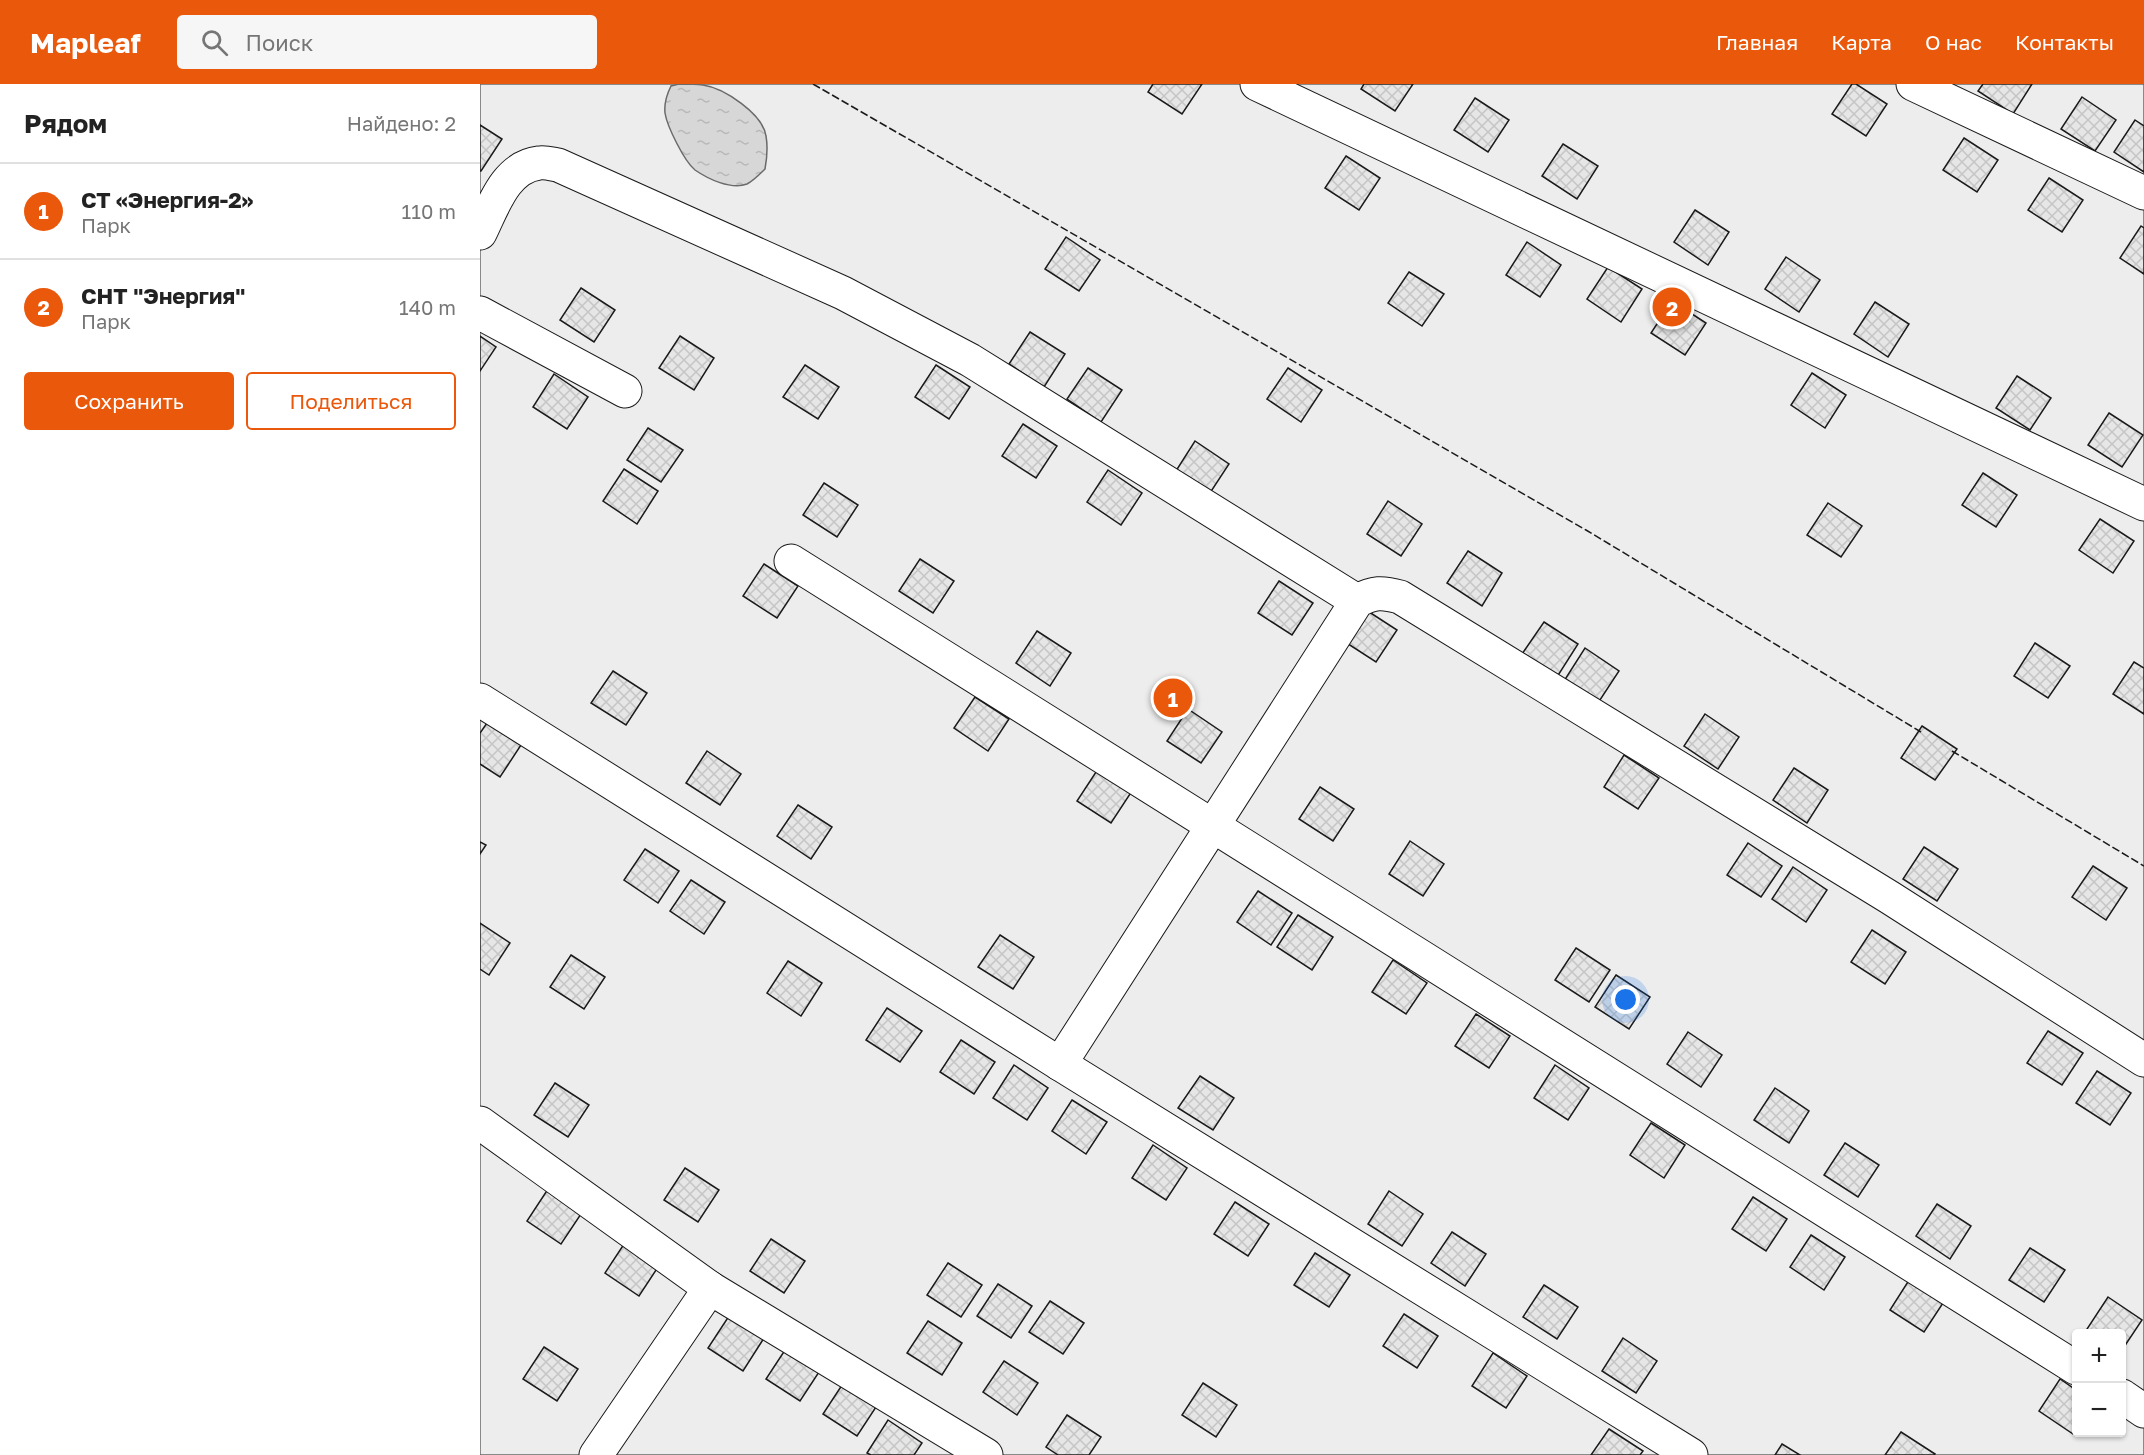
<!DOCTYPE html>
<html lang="ru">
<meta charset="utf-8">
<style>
:root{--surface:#fff;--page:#f6f6f6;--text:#222;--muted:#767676;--line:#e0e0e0;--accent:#ea580c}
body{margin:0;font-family:"Golos Text",sans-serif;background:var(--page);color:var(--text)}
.controls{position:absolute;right:18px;bottom:18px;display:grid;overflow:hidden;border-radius:6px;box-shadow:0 2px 4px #0004}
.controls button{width:54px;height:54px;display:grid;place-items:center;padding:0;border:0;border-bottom:2px solid var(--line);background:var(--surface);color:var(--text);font:30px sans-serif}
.you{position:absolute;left:1146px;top:916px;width:21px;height:21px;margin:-15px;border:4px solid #fff;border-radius:50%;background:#1a73e8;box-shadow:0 0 0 9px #1a73e833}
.badge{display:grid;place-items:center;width:39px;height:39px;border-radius:50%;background:var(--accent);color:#fff;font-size:20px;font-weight:700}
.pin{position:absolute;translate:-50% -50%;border:3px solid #fff;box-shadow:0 2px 6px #0006}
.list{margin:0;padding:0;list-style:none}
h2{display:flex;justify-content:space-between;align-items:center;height:78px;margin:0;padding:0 24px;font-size:26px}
h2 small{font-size:20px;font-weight:400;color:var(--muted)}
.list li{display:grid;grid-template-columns:39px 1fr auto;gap:18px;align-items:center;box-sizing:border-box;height:96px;padding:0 24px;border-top:2px solid var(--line)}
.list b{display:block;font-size:22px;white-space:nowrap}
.list p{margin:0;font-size:20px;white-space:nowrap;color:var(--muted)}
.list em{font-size:20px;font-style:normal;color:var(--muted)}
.actions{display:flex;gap:12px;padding:18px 24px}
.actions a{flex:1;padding:14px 0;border:2px solid var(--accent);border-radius:6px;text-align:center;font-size:21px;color:var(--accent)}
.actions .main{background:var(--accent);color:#fff}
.icon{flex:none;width:33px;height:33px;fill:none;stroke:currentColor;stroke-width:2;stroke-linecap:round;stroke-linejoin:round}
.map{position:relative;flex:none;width:1664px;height:1371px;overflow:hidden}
header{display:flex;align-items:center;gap:36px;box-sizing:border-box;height:84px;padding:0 30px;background:var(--accent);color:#fff}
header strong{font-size:28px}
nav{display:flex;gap:33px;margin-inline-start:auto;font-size:21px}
.search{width:420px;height:54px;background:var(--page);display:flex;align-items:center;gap:15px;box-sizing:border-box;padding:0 21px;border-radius:6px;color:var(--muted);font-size:22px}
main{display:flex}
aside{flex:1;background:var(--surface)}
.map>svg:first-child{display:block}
.built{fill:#ededed;stroke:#6a6a6a;stroke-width:1.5;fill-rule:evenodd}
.water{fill:url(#water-ripples);stroke:#6a6a6a;stroke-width:1.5}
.building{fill:url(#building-cross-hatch);stroke:#1a1a1a;stroke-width:1.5}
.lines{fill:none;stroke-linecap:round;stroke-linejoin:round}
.minor-casing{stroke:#1a1a1a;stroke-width:35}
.minor{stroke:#fff;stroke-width:33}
.fence{stroke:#1a1a1a;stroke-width:1.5;stroke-dasharray:8 3;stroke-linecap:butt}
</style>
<header>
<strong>Mapleaf</strong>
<div class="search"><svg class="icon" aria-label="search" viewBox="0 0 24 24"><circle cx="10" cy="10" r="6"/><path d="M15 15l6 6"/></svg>Поиск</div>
<nav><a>Главная</a><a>Карта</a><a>О нас</a><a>Контакты</a></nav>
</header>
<main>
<aside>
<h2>Рядом<small>Найдено: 2</small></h2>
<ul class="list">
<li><span class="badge">1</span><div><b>СТ «Энергия-2»</b><p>Парк</p></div><em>110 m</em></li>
<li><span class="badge">2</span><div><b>СНТ &quot;Энергия&quot;</b><p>Парк</p></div><em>140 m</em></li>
</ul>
<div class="actions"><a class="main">Сохранить</a><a>Поделиться</a></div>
</aside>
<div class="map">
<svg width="1664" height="1371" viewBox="0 0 1664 1371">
<defs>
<pattern id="water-ripples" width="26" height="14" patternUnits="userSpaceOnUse" patternTransform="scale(1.5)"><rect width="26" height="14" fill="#d7d7d7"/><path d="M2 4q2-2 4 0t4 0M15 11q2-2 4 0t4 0" fill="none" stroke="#b8b8b8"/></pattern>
<pattern id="building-cross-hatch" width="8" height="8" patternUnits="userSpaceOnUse" patternTransform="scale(1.5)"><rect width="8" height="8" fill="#e6e6e6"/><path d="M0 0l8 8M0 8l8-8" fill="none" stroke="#c5c5c5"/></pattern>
</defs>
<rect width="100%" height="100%" fill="#fff"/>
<path class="built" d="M0,0H1664V1371H0ZM1596,1250H1642V1348H1596Z"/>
<path class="water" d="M199,0C207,0 215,0 223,1C244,4 283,30 286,52C288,63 287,74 285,85C280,90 273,97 267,100C251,106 228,95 215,86C204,77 187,42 185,29C184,19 187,10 191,2Z"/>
<g class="building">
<path d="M673,0H722L702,30L668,8Z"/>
<path d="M884,0H933L915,27L881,5Z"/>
<path d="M1372,0H1376L1407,20L1386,52L1352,30Z"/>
<path d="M1503,0H1552L1533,30L1498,7Z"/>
<path d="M1602,13L1636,36L1615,67L1581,45Z"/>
<path d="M995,14L1029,36L1008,68L974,46Z"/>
<path d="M1655,36L1664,42V88L1634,68Z"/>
<path d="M0,41L22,55L1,87H0Z"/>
<path d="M1484,54L1518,76L1497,108L1463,86Z"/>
<path d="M1083,60L1118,82L1097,115L1062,92Z"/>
<path d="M866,72L900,94L879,126L845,104Z"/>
<path d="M1569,94L1603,116L1582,148L1548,126Z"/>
<path d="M1215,126L1249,148L1228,181L1194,158Z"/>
<path d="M1661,142L1664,144V190L1640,174Z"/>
<path d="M586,153L620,176L599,207L565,185Z"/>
<path d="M1047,158L1081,181L1060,213L1026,191Z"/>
<path d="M1306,173L1340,196L1319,228L1285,205Z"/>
<path d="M1128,183L1162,205L1141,238L1107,215Z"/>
<path d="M929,188L964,210L942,242L908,219Z"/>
<path d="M101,204L135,226L114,258L80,236Z"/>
<path d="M1192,217L1226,239L1205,271L1171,249Z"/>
<path d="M1395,218L1429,240L1408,273L1374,250Z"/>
<path d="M550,248L585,270L564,303L529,280Z"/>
<path d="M0,252L16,263L0,287Z"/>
<path d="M200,252L234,274L214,306L179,284Z"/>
<path d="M325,281L359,303L338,335L303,313Z"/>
<path d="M456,281L490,303L469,335L435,313Z"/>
<path d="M608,284L642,306L621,338L587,315Z"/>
<path d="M808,284L842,306L821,338L787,315Z"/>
<path d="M1332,289L1366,311L1345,344L1311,321Z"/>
<path d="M74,290L108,313L87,345L53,323Z"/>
<path d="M1537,292L1571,314L1550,346L1516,324Z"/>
<path d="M1629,329L1663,351L1642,383L1608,361Z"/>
<path d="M543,340L577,362L556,394L522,372Z"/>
<path d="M168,344L203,366L181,398L147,376Z"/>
<path d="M715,357L749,380L728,412L694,390Z"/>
<path d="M144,385L178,407L157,440L123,417Z"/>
<path d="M628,386L662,409L641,441L607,418Z"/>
<path d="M1503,389L1537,411L1516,443L1482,421Z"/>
<path d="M344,399L378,421L357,453L323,431Z"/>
<path d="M908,417L942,440L921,472L887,450Z"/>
<path d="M1348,419L1382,442L1361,473L1327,451Z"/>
<path d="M1620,435L1654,457L1633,489L1599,466Z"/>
<path d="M988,467L1022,489L1002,522L967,499Z"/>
<path d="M440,475L474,497L453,529L419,507Z"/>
<path d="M284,480L318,502L297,534L263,512Z"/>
<path d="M799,497L833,519L812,551L778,529Z"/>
<path d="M883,524L917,546L896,578L862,556Z"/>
<path d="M1064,538L1098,560L1077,593L1042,570Z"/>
<path d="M557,547L591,569L570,602L536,579Z"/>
<path d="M1555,559L1590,582L1568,614L1534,592Z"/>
<path d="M1105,564L1139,587L1118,619L1084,597Z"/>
<path d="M1654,578L1664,584V630L1633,610Z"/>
<path d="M133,587L167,609L146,641L111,619Z"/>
<path d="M495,613L529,635L508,667L474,644Z"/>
<path d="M708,625L742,648L721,679L687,657Z"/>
<path d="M1225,630L1259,653L1238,685L1204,662Z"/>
<path d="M7,639L41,661L20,693L0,680V649Z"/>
<path d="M1442,642L1477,665L1455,696L1421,674Z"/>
<path d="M227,667L261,690L240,721L206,699Z"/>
<path d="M1144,671L1179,694L1158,725L1124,703Z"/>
<path d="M1314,684L1348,706L1327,739L1293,716Z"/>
<path d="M618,685L652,707L631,739L597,717Z"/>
<path d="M840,703L874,725L853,757L819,735Z"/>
<path d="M318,721L352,743L331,775L297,752Z"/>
<path d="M930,757L964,780L943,812L909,790Z"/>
<path d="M0,758L6,761L0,770Z"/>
<path d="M1268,759L1302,782L1281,813L1247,791Z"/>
<path d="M1444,763L1478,785L1457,817L1423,795Z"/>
<path d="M165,765L199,787L178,819L144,796Z"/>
<path d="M1613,782L1647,804L1626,836L1592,813Z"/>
<path d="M1313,783L1347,806L1326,838L1292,815Z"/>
<path d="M211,796L245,818L224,850L190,827Z"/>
<path d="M778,807L812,829L791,861L757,838Z"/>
<path d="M818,831L853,853L832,886L797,863Z"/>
<path d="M0,839L30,859L9,891L0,885Z"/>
<path d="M1392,846L1426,868L1405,900L1371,878Z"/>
<path d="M520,851L554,873L533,905L498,883Z"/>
<path d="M1096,864L1130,886L1109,918L1075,896Z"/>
<path d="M91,871L125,893L104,925L70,903Z"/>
<path d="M913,876L947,899L926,930L892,908Z"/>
<path d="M308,877L342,899L321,932L287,909Z"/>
<path d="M1136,891L1170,913L1149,945L1115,923Z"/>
<path d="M407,924L442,947L420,978L386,956Z"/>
<path d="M996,930L1030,952L1009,984L975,962Z"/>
<path d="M1568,947L1603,969L1582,1001L1547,979Z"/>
<path d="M1208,948L1242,971L1221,1003L1187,980Z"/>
<path d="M481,956L515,978L494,1010L460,988Z"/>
<path d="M534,981L568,1004L547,1036L513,1014Z"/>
<path d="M1075,981L1109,1004L1088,1036L1054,1014Z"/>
<path d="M1617,987L1651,1009L1630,1041L1596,1019Z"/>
<path d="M720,992L754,1014L733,1046L698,1024Z"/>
<path d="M75,999L109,1021L88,1053L54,1031Z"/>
<path d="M1295,1004L1329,1027L1309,1059L1274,1036Z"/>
<path d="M592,1016L627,1038L606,1070L572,1047Z"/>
<path d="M1171,1039L1205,1061L1184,1094L1150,1071Z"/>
<path d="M1365,1059L1399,1081L1378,1113L1344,1091Z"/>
<path d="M673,1061L707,1084L686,1116L652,1094Z"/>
<path d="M205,1084L239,1106L218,1138L184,1116Z"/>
<path d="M68,1105L103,1127L81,1160L47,1137Z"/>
<path d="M909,1107L943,1130L922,1162L888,1140Z"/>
<path d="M1273,1113L1307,1135L1286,1167L1252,1145Z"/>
<path d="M755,1118L789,1140L768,1172L734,1150Z"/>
<path d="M1457,1120L1491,1142L1470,1175L1436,1152Z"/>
<path d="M972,1148L1006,1170L985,1202L951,1179Z"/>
<path d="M1331,1151L1365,1173L1344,1206L1310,1183Z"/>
<path d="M291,1155L325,1177L304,1209L270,1187Z"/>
<path d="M146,1157L180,1180L159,1212L125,1189Z"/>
<path d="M1550,1164L1585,1186L1564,1218L1529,1196Z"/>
<path d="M835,1169L870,1191L849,1223L814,1201Z"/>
<path d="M468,1179L502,1201L481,1233L447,1211Z"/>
<path d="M1431,1193L1465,1216L1444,1248L1410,1226Z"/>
<path d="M518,1200L552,1222L531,1254L497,1232Z"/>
<path d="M1064,1201L1098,1223L1077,1255L1043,1233Z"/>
<path d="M1628,1213L1662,1236L1642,1266V1250H1614L1607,1245Z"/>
<path d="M570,1217L604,1239L583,1270L549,1248Z"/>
<path d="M924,1230L958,1252L937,1284L903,1262Z"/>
<path d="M249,1232L284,1254L263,1287L228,1264Z"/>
<path d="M448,1237L482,1259L462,1291L427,1269Z"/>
<path d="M1143,1254L1177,1277L1156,1309L1122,1287Z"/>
<path d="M64,1263L98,1285L77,1317L43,1295Z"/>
<path d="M307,1263L341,1285L320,1317L286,1295Z"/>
<path d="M1013,1269L1047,1292L1026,1324L992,1302Z"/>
<path d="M524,1277L558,1299L537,1331L503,1308Z"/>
<path d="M1580,1295L1596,1306V1344L1593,1350L1559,1327Z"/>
<path d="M364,1298L398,1320L377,1352L343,1330Z"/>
<path d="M723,1299L757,1321L736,1353L702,1331Z"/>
<path d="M587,1331L621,1353L609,1371H578L566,1363Z"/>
<path d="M408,1336L442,1359L434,1371H391L387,1369Z"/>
<path d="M1129,1345L1163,1367L1160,1371H1111Z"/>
<path d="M1421,1348L1455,1370L1454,1371H1405Z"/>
<path d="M1302,1360L1320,1371H1295Z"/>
</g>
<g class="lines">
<g class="minor-casing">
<g id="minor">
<path d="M777,0L1664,420"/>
<path d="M1433,0L1664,109"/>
<path d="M0,149C13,123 25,83 59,79C65,78 72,80 78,81L363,209L490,276L877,517"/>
<path d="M0,229L145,307"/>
<path d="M311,477L1596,1284"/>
<path d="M0,616L580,980L1211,1371"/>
<path d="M580,980L877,517C894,508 902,508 920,513L1409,813L1664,976"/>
<path d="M0,1039L230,1204L506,1371"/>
<path d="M1642,1312L1664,1327"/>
<path d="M116,1371L230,1204"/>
</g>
</g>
<use href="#minor" class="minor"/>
<g class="fence">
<path d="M333,0L1106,446L1441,648"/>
<path d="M1472,667L1664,782"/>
</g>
</g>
</svg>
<div class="controls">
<button>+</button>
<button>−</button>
</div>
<div class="you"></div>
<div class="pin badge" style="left:693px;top:614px">1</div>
<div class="pin badge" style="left:1192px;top:223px">2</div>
</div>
</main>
